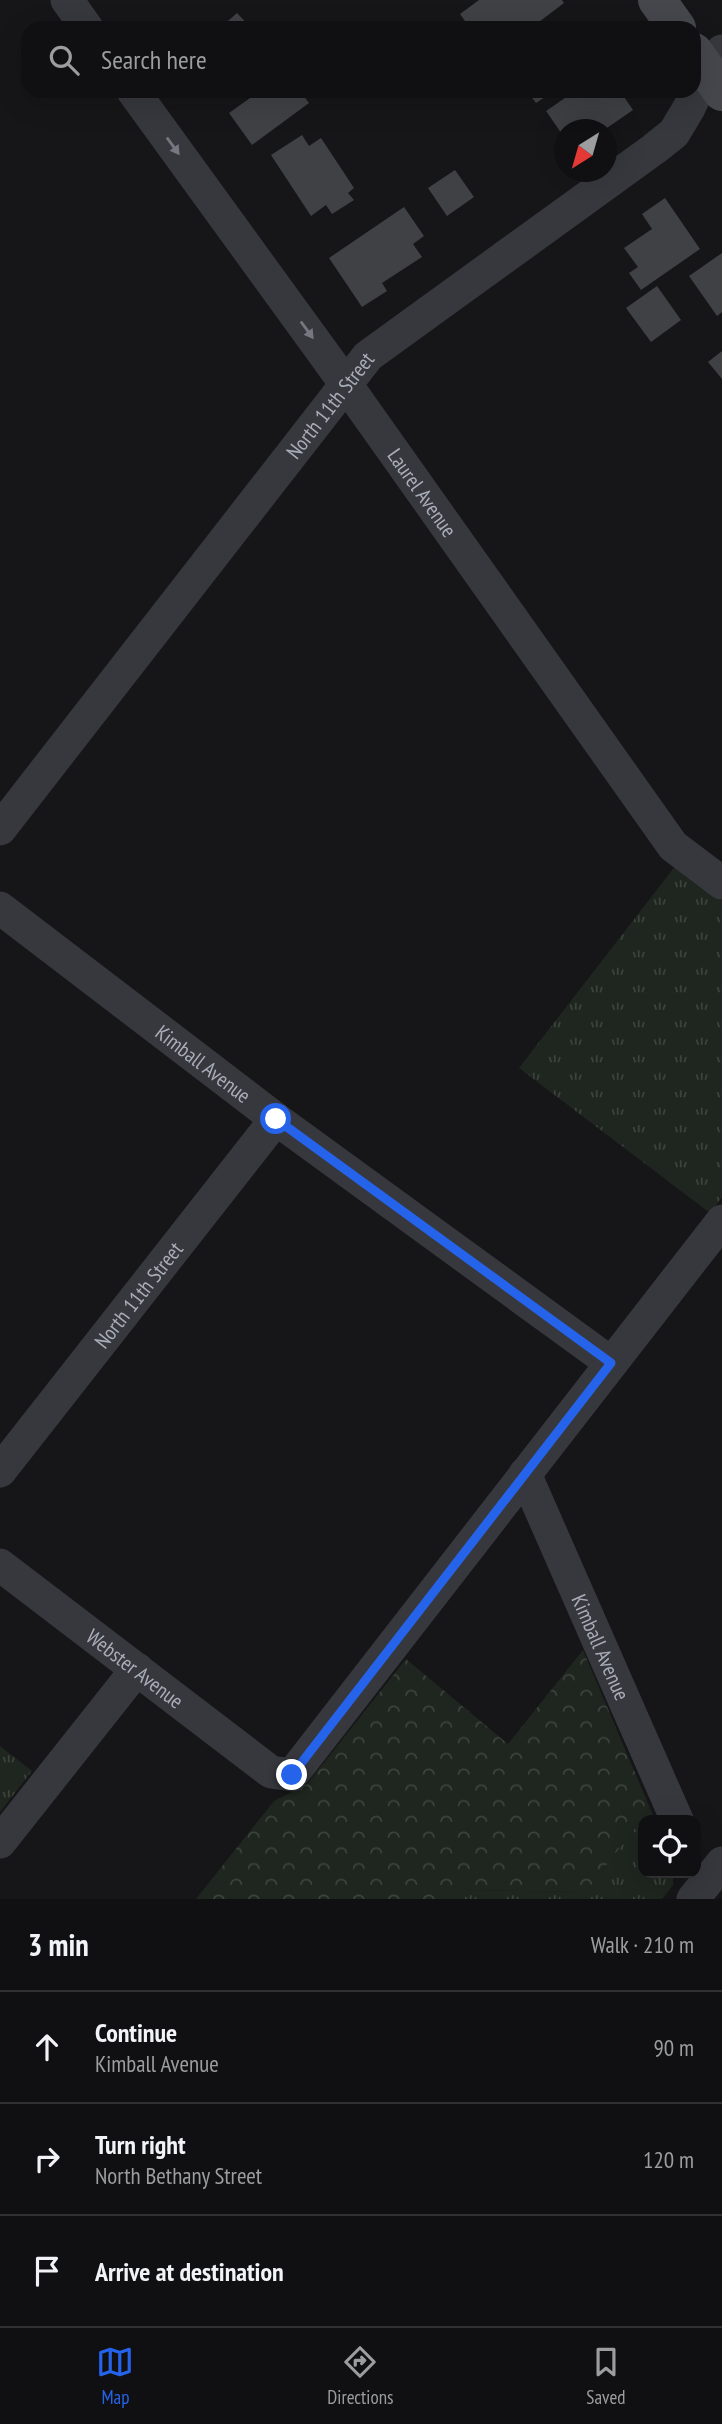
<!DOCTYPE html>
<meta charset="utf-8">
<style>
:root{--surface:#101012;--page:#1e1e20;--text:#f1f3f6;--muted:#9c9d9f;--line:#303032;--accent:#2563eb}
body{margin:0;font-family:"PT Sans Narrow",sans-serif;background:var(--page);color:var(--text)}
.controls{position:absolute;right:21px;bottom:21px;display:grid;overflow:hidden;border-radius:14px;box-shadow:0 7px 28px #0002}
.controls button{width:63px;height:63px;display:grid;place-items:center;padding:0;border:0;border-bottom:2px solid var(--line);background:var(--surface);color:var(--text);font:35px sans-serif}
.compass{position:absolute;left:554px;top:119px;width:63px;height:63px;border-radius:50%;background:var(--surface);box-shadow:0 7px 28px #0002;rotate:217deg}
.stop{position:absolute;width:21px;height:21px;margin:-16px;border:5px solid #2563eb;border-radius:50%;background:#fff}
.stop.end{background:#2563eb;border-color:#fff;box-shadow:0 2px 7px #0008}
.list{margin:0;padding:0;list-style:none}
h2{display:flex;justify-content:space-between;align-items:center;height:91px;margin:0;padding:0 28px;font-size:30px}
h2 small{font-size:23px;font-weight:400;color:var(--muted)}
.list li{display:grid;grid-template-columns:46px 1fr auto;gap:21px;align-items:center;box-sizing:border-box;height:112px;padding:0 28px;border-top:2px solid var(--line)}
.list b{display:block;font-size:26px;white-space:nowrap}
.list p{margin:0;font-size:23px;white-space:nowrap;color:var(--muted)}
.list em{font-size:23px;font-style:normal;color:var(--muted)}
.icon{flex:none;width:38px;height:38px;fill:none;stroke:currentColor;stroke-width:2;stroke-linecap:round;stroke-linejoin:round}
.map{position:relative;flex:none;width:722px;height:1899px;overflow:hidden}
.search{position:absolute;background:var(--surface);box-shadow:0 7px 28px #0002;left:21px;right:21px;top:21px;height:77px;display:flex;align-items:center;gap:18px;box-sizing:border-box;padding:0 24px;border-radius:21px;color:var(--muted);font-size:26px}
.sheet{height:427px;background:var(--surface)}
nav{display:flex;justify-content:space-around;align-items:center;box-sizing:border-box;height:98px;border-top:2px solid var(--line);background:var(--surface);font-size:19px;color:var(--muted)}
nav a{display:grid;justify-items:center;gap:4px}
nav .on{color:var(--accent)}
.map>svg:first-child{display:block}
.grass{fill:url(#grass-tufts)}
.forest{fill:url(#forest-crowns)}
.building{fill:#404145}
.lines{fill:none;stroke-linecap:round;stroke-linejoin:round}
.minor{stroke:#37383d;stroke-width:33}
.secondary{stroke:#45474d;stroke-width:38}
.oneway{fill:#757881}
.route{stroke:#2563eb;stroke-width:9}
.labels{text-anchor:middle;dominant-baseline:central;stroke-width:5;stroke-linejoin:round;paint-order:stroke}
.street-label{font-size:21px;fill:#a8adb8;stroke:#111113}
</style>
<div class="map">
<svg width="722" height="1899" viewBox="0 0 722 1899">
<defs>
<pattern id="grass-tufts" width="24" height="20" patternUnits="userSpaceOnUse" patternTransform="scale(1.75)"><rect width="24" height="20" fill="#1e261f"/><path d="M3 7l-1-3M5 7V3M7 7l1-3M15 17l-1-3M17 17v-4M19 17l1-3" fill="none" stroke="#3c433d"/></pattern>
<pattern id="forest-crowns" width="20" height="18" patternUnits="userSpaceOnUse" patternTransform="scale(1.75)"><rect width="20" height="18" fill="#1e261f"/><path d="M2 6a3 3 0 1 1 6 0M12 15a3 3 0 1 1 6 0" fill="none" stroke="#3c433d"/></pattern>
</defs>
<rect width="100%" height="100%" fill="#161618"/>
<g class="grass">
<path d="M676,865L722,901V1197L710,1213L519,1068Z"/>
<path d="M0,1746L32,1771L0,1812Z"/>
<path d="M650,1808L655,1820H643V1873H673V1885L662,1899H455L459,1890L586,1892Z"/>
</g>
<path class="forest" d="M583,1650L650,1808L586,1892L459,1890L455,1899H196L274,1801L307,1784L406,1659L508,1744Z"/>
<g class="building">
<path d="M479,0H562L564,3L531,28H470L460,14Z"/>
<path d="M237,13L251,28H220Z"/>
<path d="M260,91H300L309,103L252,145L229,113Z"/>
<path d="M527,91H554L536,103Z"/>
<path d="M575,91H620L633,110L604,130H564V137L546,111Z"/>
<path d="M302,135L309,146L321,138L354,188L348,193L354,200L332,214L326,205L311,216L271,155Z"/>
<path d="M455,170L474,197L447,216L428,188Z"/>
<path d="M665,198L700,249L641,290L629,273L638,267L624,248L652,229L642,214Z"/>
<path d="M404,207L424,236L413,244L422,257L382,283L387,291L362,307L329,258Z"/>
<path d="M722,253V312L717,316L689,276Z"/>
<path d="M657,286L681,320L651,342L626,308Z"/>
<path d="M722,351V379L708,362Z"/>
</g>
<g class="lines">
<g class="minor">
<path d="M67,0L87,28"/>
<path id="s1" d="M133,91L345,383L673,846L722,883"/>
<path id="s2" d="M0,829L368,356L654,149L674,133L689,108L707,70L722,51"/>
<path id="s3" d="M0,908L276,1119L611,1363"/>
<path id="s4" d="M0,1471L276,1119"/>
<path id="s5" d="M525,1474L677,1820"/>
<path id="s6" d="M0,1565L271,1772L292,1775L722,1221"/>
<path d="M0,1842L137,1669"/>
<path d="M693,1899L722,1863"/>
</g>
<g class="secondary">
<path d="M657,0L677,28"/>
<path d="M694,52L722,92"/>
</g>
</g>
<defs><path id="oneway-solid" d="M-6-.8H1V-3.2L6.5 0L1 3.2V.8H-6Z" transform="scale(1.75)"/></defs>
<g class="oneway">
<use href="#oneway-solid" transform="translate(173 146) rotate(54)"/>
<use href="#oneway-solid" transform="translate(307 330) rotate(54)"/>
</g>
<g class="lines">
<path class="route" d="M276,1119L611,1363L292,1775"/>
</g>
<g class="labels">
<g class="street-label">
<text stroke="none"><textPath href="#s2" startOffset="537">North 11th Street</textPath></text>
<text stroke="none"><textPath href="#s1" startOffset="495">Laurel Avenue</textPath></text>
<text stroke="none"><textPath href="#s3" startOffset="256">Kimball Avenue</textPath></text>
<text stroke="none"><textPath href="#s4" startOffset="224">North 11th Street</textPath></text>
<text stroke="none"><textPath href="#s5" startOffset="189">Kimball Avenue</textPath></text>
<text stroke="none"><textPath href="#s6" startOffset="170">Webster Avenue</textPath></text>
</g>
</g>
</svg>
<div class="controls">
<button><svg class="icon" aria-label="locate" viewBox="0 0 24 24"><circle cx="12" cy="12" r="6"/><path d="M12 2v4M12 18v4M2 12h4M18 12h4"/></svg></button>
</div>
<svg class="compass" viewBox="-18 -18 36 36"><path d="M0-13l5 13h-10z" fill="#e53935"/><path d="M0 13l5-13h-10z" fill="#9c9d9f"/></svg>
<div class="stop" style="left:276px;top:1119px"></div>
<div class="stop end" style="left:292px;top:1775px"></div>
<div class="search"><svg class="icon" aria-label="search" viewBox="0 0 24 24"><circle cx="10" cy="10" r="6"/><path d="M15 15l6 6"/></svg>Search here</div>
</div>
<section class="sheet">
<h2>3 min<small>Walk · 210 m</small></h2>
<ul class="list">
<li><svg class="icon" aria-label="ahead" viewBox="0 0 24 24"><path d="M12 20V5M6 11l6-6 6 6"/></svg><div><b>Continue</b><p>Kimball Avenue</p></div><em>90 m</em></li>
<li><svg class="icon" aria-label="right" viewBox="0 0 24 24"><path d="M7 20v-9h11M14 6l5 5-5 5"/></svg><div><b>Turn right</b><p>North Bethany Street</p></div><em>120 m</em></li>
<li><svg class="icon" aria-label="arrive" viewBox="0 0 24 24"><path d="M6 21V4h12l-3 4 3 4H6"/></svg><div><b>Arrive at destination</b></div></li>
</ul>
</section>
<nav>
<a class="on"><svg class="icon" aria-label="map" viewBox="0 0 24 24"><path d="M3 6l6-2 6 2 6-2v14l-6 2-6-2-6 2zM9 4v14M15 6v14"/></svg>Map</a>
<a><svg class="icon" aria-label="directions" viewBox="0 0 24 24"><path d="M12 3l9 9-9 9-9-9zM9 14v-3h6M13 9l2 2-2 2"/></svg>Directions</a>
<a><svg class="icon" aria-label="saved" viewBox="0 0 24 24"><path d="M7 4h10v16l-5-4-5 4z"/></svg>Saved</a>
</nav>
